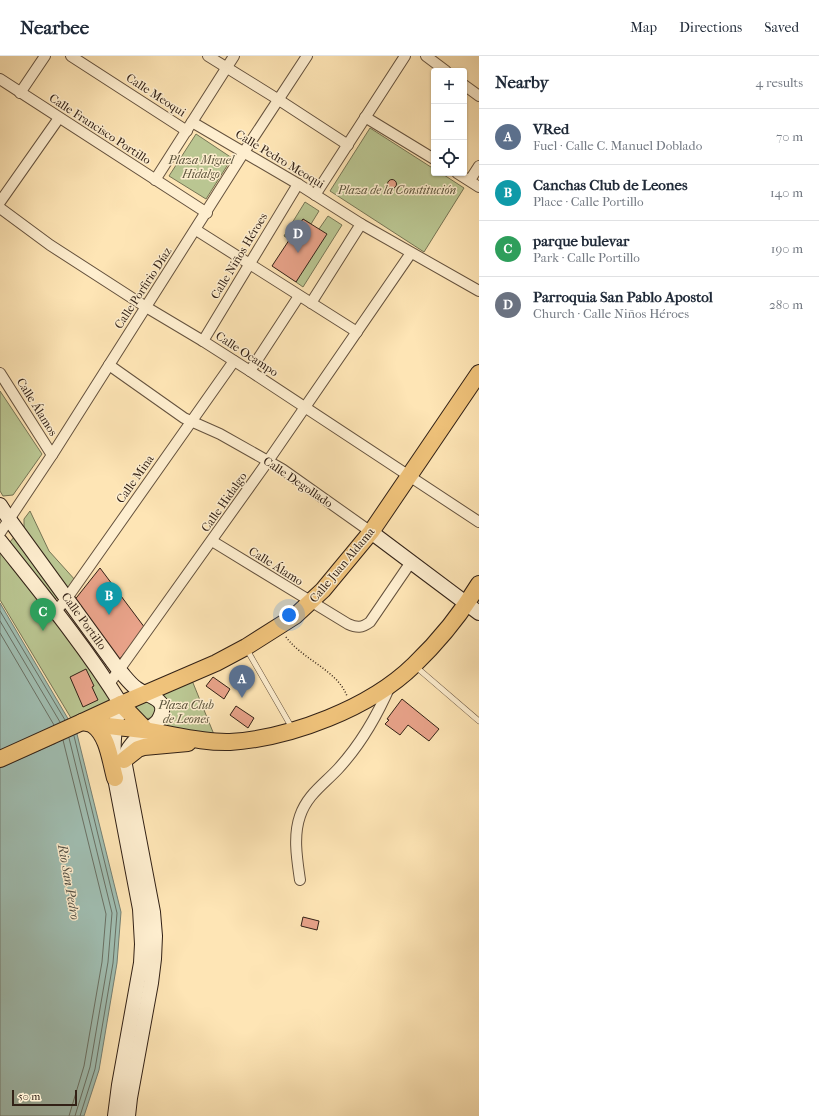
<!DOCTYPE html>
<meta charset="utf-8">
<style>
:root{--surface:#fff;--page:#f6f6f7;--text:#1f2937;--muted:#747a83;--line:#e0e1e3;--accent:#0f766e}
body{margin:0;font-family:"IM FELL French Canon",serif;background:var(--page);color:var(--text)}
.controls{position:absolute;right:12px;top:12px;display:grid;overflow:hidden;border-radius:4px;box-shadow:0 1px 3px #0004}
.controls button{width:36px;height:36px;display:grid;place-items:center;padding:0;border:0;border-bottom:1px solid var(--line);background:var(--surface);color:var(--text);font:20px sans-serif}
.scale{position:absolute;left:12px;bottom:10px;width:65px;box-sizing:border-box;padding-left:4px;border:2px solid #322116;border-top:0;font-size:11px;line-height:14px;white-space:nowrap;color:#322116;-webkit-text-stroke:3px #feeecf;paint-order:stroke}
.you{position:absolute;left:289px;top:559px;width:14px;height:14px;margin:-10px;border:3px solid #fff;border-radius:50%;background:#1a73e8;box-shadow:0 0 0 6px #1a73e833}
.badge{display:grid;place-items:center;width:26px;height:26px;border-radius:50%;background:var(--accent);color:#fff;font-size:13px;font-weight:700}
.pin{position:absolute;translate:-50% -33px;filter:drop-shadow(0 1px 2px #0008)}
.pin::after{content:'';position:absolute;top:21px;width:14px;height:12px;background:inherit;clip-path:polygon(0 0,100% 0,50% 100%)}
.list{margin:0;padding:0;list-style:none}
h2{display:flex;justify-content:space-between;align-items:center;height:52px;margin:0;padding:0 16px;font-size:17px}
h2 small{font-size:13px;font-weight:400;color:var(--muted)}
.list li{display:grid;grid-template-columns:26px 1fr auto;gap:12px;align-items:center;box-sizing:border-box;height:56px;padding:0 16px;border-top:1px solid var(--line)}
.list b{display:block;font-size:15px;white-space:nowrap}
.list p{margin:0;font-size:13px;white-space:nowrap;color:var(--muted)}
.list em{font-size:13px;font-style:normal;color:var(--muted)}
.icon{flex:none;width:22px;height:22px;fill:none;stroke:currentColor;stroke-width:2;stroke-linecap:round;stroke-linejoin:round}
.map{position:relative;flex:none;width:479px;height:1060px;overflow:hidden}
header{display:flex;align-items:center;gap:24px;box-sizing:border-box;height:56px;padding:0 20px;background:var(--surface);border-bottom:1px solid var(--line)}
header strong{font-size:19px}
nav{display:flex;gap:22px;margin-inline-start:auto;font-size:14px}
main{display:flex}
aside{flex:1;background:var(--surface)}
.map>svg:first-child{display:block}
.green{fill:#bac692;stroke:#767454}
.water{fill:#a0beb2;stroke:#747f74}
.lines{fill:none;stroke-linecap:round;stroke-linejoin:round}
.shore{stroke:#697064;stroke-width:1}
.building{fill:#e9a38a;stroke:#322116}
.lane-casing{stroke:#65523e;stroke-width:6}
.street-casing{stroke:#65523e;stroke-width:12}
.secondary-casing{stroke:#322116;stroke-width:16}
.primary-casing{stroke:#322116;stroke-width:18}
.path{stroke:#322116;stroke-width:1.5;stroke-dasharray:1 2;stroke-linecap:butt}
.lane{stroke:#feeecf;stroke-width:5}
.street{stroke:#feeecf;stroke-width:10}
.secondary{stroke:#feeecf;stroke-width:14}
.primary{stroke:#efc27a;stroke-width:16}
.labels{text-anchor:middle;dominant-baseline:central;stroke-width:3;stroke-linejoin:round;paint-order:stroke}
.street-label{font-size:12px;fill:#322116;stroke:#feeecf}
.park-label{font-size:12px;font-style:italic;fill:#5b533b;stroke:#feeecf}
.water-label{font-size:13px;font-style:italic;fill:#535045;stroke:#feeecf}
</style>
<header>
<strong>Nearbee</strong>
<nav><a>Map</a><a>Directions</a><a>Saved</a></nav>
</header>
<main>
<div class="map">
<svg width="479" height="1060" viewBox="0 0 479 1060">
<rect width="100%" height="100%" fill="#fee5b5"/>
<filter id="stains"><feTurbulence type="fractalNoise" baseFrequency=".005" numOctaves="4"/><feColorMatrix values="0 0 0 0 .2 0 0 0 0 .09 0 0 0 0 .02 0 0 0 .5 -.17"/></filter>
<radialGradient id="worn" r=".72"><stop offset=".6" stop-color="#630" stop-opacity="0"/><stop offset="1" stop-color="#630" stop-opacity=".3"/></radialGradient>
<g class="green">
<path d="M370,72L434,113V117H441L464,132L424,196L330,135Z"/>
<path d="M196,78L232,102L206,143L169,120Z"/>
<path d="M305,146L319,155L311,168L303,163L289,183L284,180Z"/>
<path d="M328,160L342,169L303,231L296,226L319,173Z"/>
<path d="M0,335L42,398L13,439L3,440L0,435Z"/>
<path d="M30,455L49,495L76,525L69,535L24,474V463Z"/>
<path d="M15,480L58,539L55,544L9,487Z"/>
<path d="M0,489L109,635L111,647L74,667L0,544Z"/>
<path d="M191,622L215,681L162,670L168,661L161,639Z"/>
<path d="M149,644L157,652L152,662L141,663L134,653L135,651Z"/>
</g>
<path class="water" d="M0,547L77,678L121,856L117,907L99,1014L84,1060H0V712L56,687L0,710Z"/>
<g class="lines">
<g class="shore">
<path d="M0,555L65,664"/>
<path d="M0,565L60,666"/>
<path d="M0,577L54,669"/>
<path d="M74,680L117,857L113,907L95,1013L80,1060"/>
<path d="M69,682L112,857L108,906L90,1011L75,1060"/>
<path d="M63,684L106,858L102,906L84,1010L69,1060"/>
</g>
</g>
<g class="building">
<circle cx="392" cy="128" r="4.5"/>
<path d="M303,163L327,178L296,226L272,210Z"/>
<path d="M100,512L145,572L118,605L73,546Z"/>
<path d="M86,613L94,630L92,631L98,644L83,651L70,621Z"/>
<path d="M213,621L230,633L224,643L206,630Z"/>
<path d="M402,643L439,673L429,685L408,669L400,679L385,668L389,664L387,663Z"/>
<path d="M236,650L254,662L248,672L230,659Z"/>
<path d="M303,861L319,865L317,874L301,870Z"/>
</g>
<g class="lines">
<g class="lane-casing">
<g id="lane">
<path d="M246,592L292,672"/>
<path d="M415,610L479,665"/>
</g>
</g>
<g class="street-casing">
<g id="street">
<path d="M71,0L187,75"/>
<path d="M208,0L279,44L348,89"/>
<path d="M426,0L446,15"/>
<path d="M0,23L207,157"/>
<path d="M464,29L479,40"/>
<path d="M20,37L45,0"/>
<path d="M365,61L434,103"/>
<path d="M192,66L298,128L361,168L479,235"/>
<path d="M457,117L479,131"/>
<path d="M155,124L234,0"/>
<path d="M470,124L479,110"/>
<path d="M315,139L405,0"/>
<path d="M0,146L59,62"/>
<path d="M0,152L50,189L146,251L203,285L250,315L479,466"/>
<path d="M196,174L357,276"/>
<path d="M311,247L361,168"/>
<path d="M203,285L298,128"/>
<path d="M109,309L184,362L220,378L282,413L371,476"/>
<path d="M250,315L299,240"/>
<path d="M0,317L52,399"/>
<path d="M0,477L52,399L244,96L307,0"/>
<path d="M212,485L348,568C357,572 362,572 370,566L411,506"/>
<path d="M56,555L67,542L234,305"/>
<path d="M109,628L268,405L411,197"/>
<path d="M300,824C297,803 293,780 300,760C307,739 324,728 338,713C361,688 377,660 390,630"/>
</g>
</g>
<g class="secondary-casing">
<g id="secondary">
<path d="M0,449L9,463L118,613C124,619 129,627 136,632C148,641 172,642 158,665C145,678 128,685 124,704L153,856L155,880L154,903L151,927L130,1042L128,1060"/>
<path d="M371,476L479,557"/>
<path d="M0,485C42,538 85,590 121,648C112,672 113,696 115,722L140,853L142,888L141,907L119,1029L115,1060"/>
</g>
</g>
<g class="primary-casing">
<g id="primary">
<path d="M121,648L146,674"/>
<path d="M82,666C104,671 127,671 149,675C175,679 203,687 230,686C291,682 370,652 414,609C439,585 461,558 479,528"/>
<path d="M93,669C108,680 110,704 115,722"/>
<path d="M0,703L82,666L121,648L216,607L246,591L295,560L323,534L371,476L479,317"/>
<path d="M124,704L138,693L144,691L188,687"/>
</g>
</g>
<path class="path" d="M286,581C303,604 337,614 347,640"/>
<use href="#lane" class="lane"/>
<use href="#street" class="street"/>
<use href="#secondary" class="secondary"/>
<use href="#primary" class="primary"/>
</g>
<g class="labels">
<g class="street-label">
<text transform="translate(156 39) rotate(33)">Calle Meoqui</text>
<text transform="translate(100 73) rotate(33)">Calle Francisco Portillo</text>
<text transform="translate(280 103) rotate(31)">Calle Pedro Meoqui</text>
<text transform="translate(239 200) rotate(-59)">Calle Niños Héroes</text>
<text transform="translate(143 232) rotate(-57)">Calle Porfirio Díaz</text>
<text transform="translate(247 298) rotate(33)">Calle Ocampo</text>
<text transform="translate(37 351) rotate(58)">Calle Álamos</text>
<text transform="translate(135 423) rotate(-55)">Calle Mina</text>
<text transform="translate(298 426) rotate(34)">Calle Degollado</text>
<text transform="translate(224 446) rotate(-55)">Calle Hidalgo</text>
<text transform="translate(342 509) rotate(-50)">Calle Juan Aldama</text>
<text transform="translate(276 510) rotate(32)">Calle Álamo</text>
<text transform="translate(84 565) rotate(54)">Calle Portillo</text>
</g>
<g class="park-label">
<text x="201" y="104">Plaza Miguel<tspan x="201" dy="14">Hidalgo</tspan></text>
<text x="397" y="134">Plaza de la Constitución</text>
<text x="186" y="649">Plaza Club<tspan x="186" dy="14">de Leones</tspan></text>
</g>
<g class="water-label">
<text transform="translate(69 826) rotate(80)">Rio San Pedro</text>
</g>
</g>
<rect width="100%" height="100%" filter="url(#stains)"/>
<rect width="100%" height="100%" fill="url(#worn)"/>
</svg>
<div class="controls">
<button>+</button>
<button>−</button>
<button><svg class="icon" aria-label="locate" viewBox="0 0 24 24"><circle cx="12" cy="12" r="6"/><path d="M12 2v4M12 18v4M2 12h4M18 12h4"/></svg></button>
</div>
<div class="scale">50 m</div>
<div class="you"></div>
<div class="pin badge" style="left:242px;top:642px;background:#5c6f8a">A</div>
<div class="pin badge" style="left:109px;top:559px;background:#0f9aa8">B</div>
<div class="pin badge" style="left:43px;top:575px;background:#2e9e5b">C</div>
<div class="pin badge" style="left:298px;top:197px;background:#6b7280">D</div>
</div>
<aside>
<h2>Nearby<small>4 results</small></h2>
<ul class="list">
<li><span class="badge" style="background:#5c6f8a">A</span><div><b>VRed</b><p>Fuel · Calle C. Manuel Doblado</p></div><em>70 m</em></li>
<li><span class="badge" style="background:#0f9aa8">B</span><div><b>Canchas Club de Leones</b><p>Place · Calle Portillo</p></div><em>140 m</em></li>
<li><span class="badge" style="background:#2e9e5b">C</span><div><b>parque bulevar</b><p>Park · Calle Portillo</p></div><em>190 m</em></li>
<li><span class="badge" style="background:#6b7280">D</span><div><b>Parroquia San Pablo Apostol</b><p>Church · Calle Niños Héroes</p></div><em>280 m</em></li>
</ul>
</aside>
</main>
